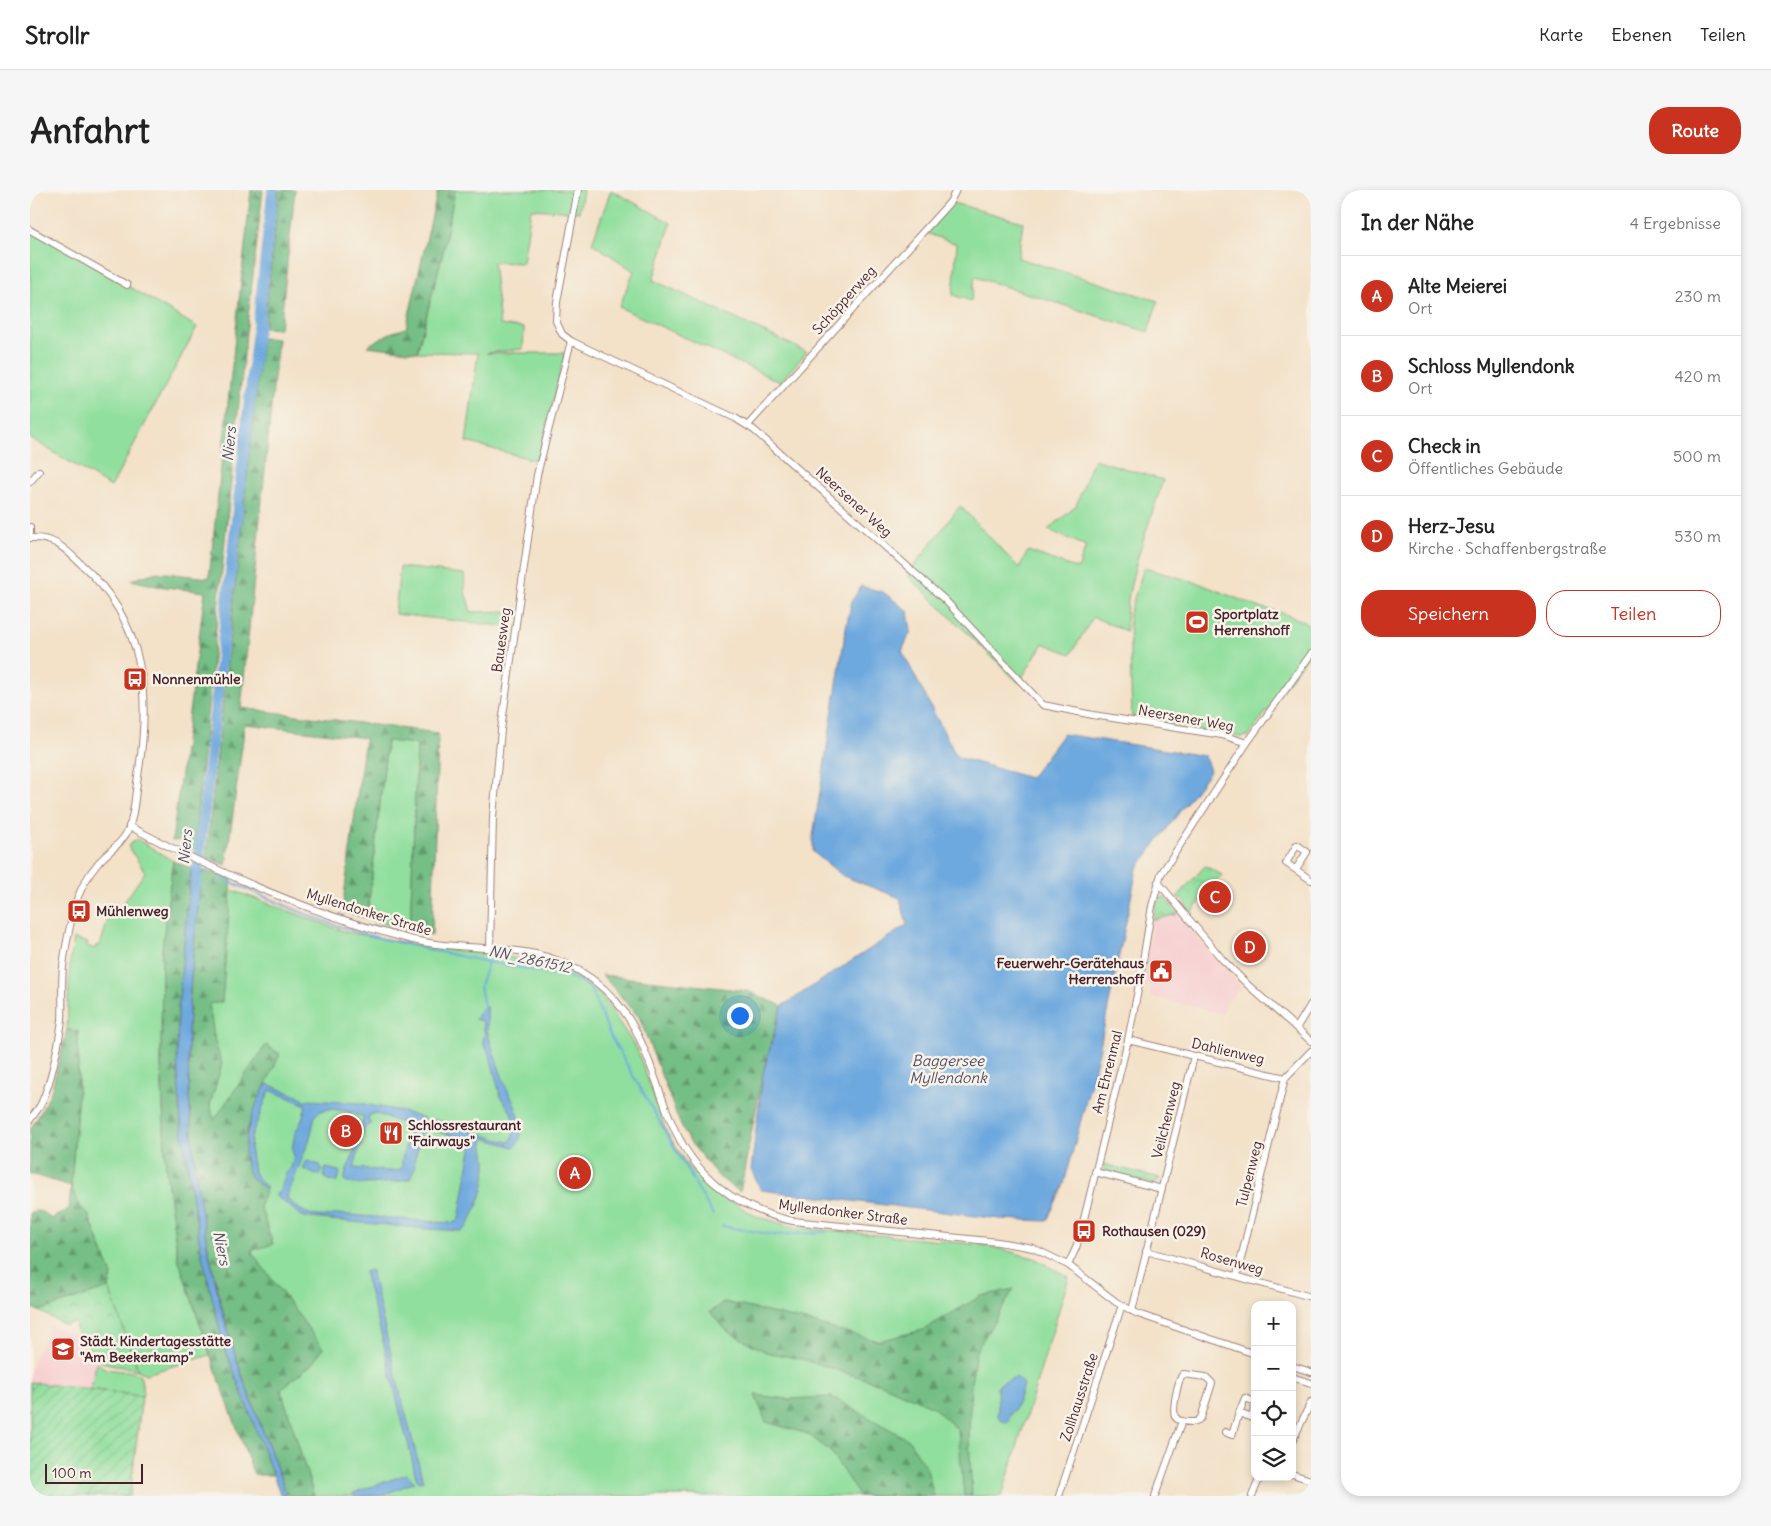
<!DOCTYPE html>
<html lang="de">
<meta charset="utf-8">
<style>
:root{--surface:#fff;--page:#f6f6f6;--text:#222;--muted:#767676;--line:#e0e0e0;--accent:#c8321e}
body{margin:0;font-family:Delius,sans-serif;background:var(--page);color:var(--text)}
.controls{position:absolute;right:15px;bottom:15px;display:grid;overflow:hidden;border-radius:10px;box-shadow:0 2px 8px #0003}
.controls button{width:45px;height:45px;display:grid;place-items:center;padding:0;border:0;border-bottom:1px solid var(--line);background:var(--surface);color:var(--text);font:25px sans-serif}
.scale{position:absolute;left:15px;bottom:12px;width:98px;box-sizing:border-box;padding-left:5px;border:2px solid #4a1f2b;border-top:0;font-size:14px;line-height:18px;white-space:nowrap;color:#4a1f2b;-webkit-text-stroke:4px #f7f3e8;paint-order:stroke}
.you{position:absolute;left:709px;top:825px;width:18px;height:18px;margin:-12px;border:4px solid #fff;border-radius:50%;background:#1a73e8;box-shadow:0 0 0 8px #1a73e833}
.badge{display:grid;place-items:center;width:32px;height:32px;border-radius:50%;background:var(--accent);color:#fff;font-size:16px;font-weight:700}
.pin{position:absolute;translate:-50% -50%;border:2px solid #fff;box-shadow:0 1px 5px #0006}
.list{margin:0;padding:0;list-style:none}
h2{display:flex;justify-content:space-between;align-items:center;height:65px;margin:0;padding:0 20px;font-size:21px}
h2 small{font-size:16px;font-weight:400;color:var(--muted)}
.list li{display:grid;grid-template-columns:32px 1fr auto;gap:15px;align-items:center;box-sizing:border-box;height:80px;padding:0 20px;border-top:1px solid var(--line)}
.list b{display:block;font-size:19px;white-space:nowrap}
.list p{margin:0;font-size:16px;white-space:nowrap;color:var(--muted)}
.list em{font-size:16px;font-style:normal;color:var(--muted)}
.actions{display:flex;gap:10px;padding:15px 20px}
.actions a{flex:1;padding:11px 0;border:1px solid var(--accent);border-radius:20px;text-align:center;font-size:18px;color:var(--accent)}
.actions .main{background:var(--accent);color:#fff}
.icon{flex:none;width:28px;height:28px;fill:none;stroke:currentColor;stroke-width:2;stroke-linecap:round;stroke-linejoin:round}
.map{position:relative;flex:none;width:1281px;height:1306px;overflow:hidden;border-radius:20px}
header{display:flex;align-items:center;gap:30px;box-sizing:border-box;height:70px;padding:0 25px;background:var(--surface);border-bottom:1px solid var(--line)}
header strong{font-size:24px}
nav{display:flex;gap:28px;margin-inline-start:auto;font-size:18px}
.intro{display:flex;align-items:center;justify-content:space-between;box-sizing:border-box;height:120px;padding:0 30px}
h1{margin:0;font-size:35px}
.button{padding:12px 22px;border-radius:20px;background:var(--accent);color:#fff;font-size:18px;font-weight:700}
main{display:flex;gap:30px;padding:0 30px}
aside{flex:1;background:var(--surface);border-radius:20px;box-shadow:0 2px 8px #0003}
.map>svg:first-child{display:block}
.built{fill:#f7cfd1}
.grass{fill:#91df9e;stroke:#6e7f64}
.forest{fill:url(#forest-firs);stroke:#5f6e58}
.park{fill:url(#park-crowns);stroke:#6e7f64}
.garden{fill:url(#garden-furrows);stroke:#6e7f64}
.water{fill:#6da8de;stroke:#5c6484;fill-rule:evenodd}
.lines{fill:none;stroke-linecap:round;stroke-linejoin:round}
.stream{stroke:#6da8de;stroke-width:2}
.river{stroke:#6da8de;stroke-width:11}
.minor-casing{stroke:#9e807a;stroke-width:8}
.minor{stroke:#fff;stroke-width:6}
.labels{text-anchor:middle;dominant-baseline:central;stroke-width:5;stroke-linejoin:round;paint-order:stroke}
.street-label{font-size:14px;fill:#4a1f2b;stroke:#f7f3e8}
.poi-label{font-size:14px;font-weight:bold;fill:#4a1f2b;stroke:#f7f3e8;text-anchor:start}
.water-label{font-size:15px;font-style:italic;fill:#564f6a;stroke:#f7f3e8}
</style>
<header>
<strong>Strollr</strong>
<nav><a>Karte</a><a>Ebenen</a><a>Teilen</a></nav>
</header>
<div class="intro"><h1>Anfahrt</h1><a class="button">Route</a></div>
<main>
<div class="map">
<svg width="1281" height="1306" viewBox="0 0 1281 1306">
<defs>
<pattern id="forest-firs" width="22" height="20" patternUnits="userSpaceOnUse" patternTransform="scale(1.25)"><rect width="22" height="20" fill="#74be85"/><path d="M5 1l3.5 6h-7zM16 11l3.5 6h-7z" fill="#619a6d"/></pattern>
<pattern id="park-crowns" width="20" height="18" patternUnits="userSpaceOnUse" patternTransform="scale(1.25)"><rect width="20" height="18" fill="#91df9e"/><path d="M2 6a3 3 0 1 1 6 0M12 15a3 3 0 1 1 6 0" fill="none" stroke="#7fbf88"/></pattern>
<pattern id="garden-furrows" width="10" height="10" patternUnits="userSpaceOnUse" patternTransform="scale(1.25)"><rect width="10" height="10" fill="#91df9e"/><path d="M-1 1l2-2M0 10L10 0M9 11l2-2" fill="none" stroke="#7fbf88"/></pattern>
</defs>
<rect width="100%" height="100%" fill="#f7f3e8"/>
<filter id="ink" filterUnits="userSpaceOnUse"><feTurbulence type="fractalNoise" baseFrequency=".02" numOctaves="2"/><feDisplacementMap in="SourceGraphic" scale="10" xChannelSelector="R" yChannelSelector="G"/><feConvolveMatrix kernelMatrix="1 2 1 2 8 2 1 2 1" color-interpolation-filters="sRGB"/></filter>
<filter id="wash" filterUnits="userSpaceOnUse"><feTurbulence type="fractalNoise" baseFrequency=".0096" numOctaves="4" result="noise"/><feDisplacementMap in="SourceGraphic" scale="20" xChannelSelector="R" yChannelSelector="G"/><feGaussianBlur stdDeviation="1.12" result="paint"/><feColorMatrix in="noise" values="0 0 0 0 0 0 0 0 0 0 0 0 0 0 0 0 0 1.4 0 .05"/><feComposite in="paint" operator="in"/></filter>
<g filter="url(#wash)">
<rect width="100%" height="100%" fill="#f3e1c8"/>
<g class="built">
<path d="M1148,724L1179,762L1212,797L1196,813L1193,824L1120,806L1121,796L1114,795L1123,730Z"/>
<path d="M20,1135L46,1145L67,1172L60,1199L0,1192V1180Z"/>
</g>
<g class="grass">
<path d="M425,0H553L549,22L501,19L493,73L463,72L470,135L494,138L493,159L456,163H535L508,271L436,252L448,163L387,162L412,66Z"/>
<path d="M581,0L641,33L623,90L777,162L750,192L589,117L604,81L562,53Z"/>
<path d="M923,13L993,32L988,68L1128,111L1118,142L945,87L941,111L923,105L927,54L896,43Z"/>
<path d="M0,38L167,137L81,297L0,248Z"/>
<path d="M1064,269L1133,290C1119,336 1094,394 1096,441L1063,427L1041,464L1013,453L989,493L877,385L930,316L989,378L998,361L1048,379L1056,356L1018,340L1046,316Z"/>
<path d="M370,377L434,384L435,401L441,422L483,421L481,437L365,424Z"/>
<path d="M1114,378L1168,393L1228,417L1250,422L1273,431L1281,438V460L1219,546L1211,547L1102,529L1099,424Z"/>
<path d="M357,550L387,554L380,740L337,729Z"/>
<path d="M107,649L143,671L132,761L131,872L136,982L148,1068L180,1165L116,1184L108,1180L79,1098L82,1085L58,1024L48,1014L41,996L48,901V841L37,840L40,772L44,749L58,753L57,756L65,759L66,755L70,756L79,726L84,727L115,682L98,656Z"/>
<path d="M191,696L316,742L407,758L478,767L540,781L570,804L607,859L636,941L659,978L690,1005L726,1026L764,1037L954,1055L1004,1068L1039,1087L972,1306H272L189,1023L175,850Z"/>
<path d="M1073,974L1130,988L1129,991L1124,994L1075,982L1073,980Z"/>
<path d="M67,1172C77,1185 97,1177 110,1185L114,1203L112,1206L60,1199Z"/>
</g>
<g class="forest">
<path d="M221,0H233L216,144L171,586L165,648L168,655L165,661L155,650L142,651L175,402L127,396L101,390L127,382L179,388Z"/>
<path d="M249,0H265L250,139L234,138Z"/>
<path d="M408,0H425L412,66L387,162L337,156L360,143L376,138Z"/>
<path d="M232,148L248,149L211,518L408,543L402,745L380,740L387,554L357,551L337,729L312,721L335,548L215,534L196,675L176,668Z"/>
<path d="M143,671L161,678L148,820L151,933L171,1061L193,1153L243,1285H224L181,1167L148,1068L136,982L131,872L132,759Z"/>
<path d="M172,681L189,684L202,688L192,812L179,814L185,852L192,874L180,915L184,930L236,855L250,864L230,907L217,940L215,970L223,990L236,999L230,1016L243,1054L221,1061L293,1158L282,1174L251,1199L284,1306H261L256,1303C236,1246 211,1190 196,1132C171,1043 158,947 158,855C158,797 166,739 172,681Z"/>
<path d="M572,785L718,801L752,816L733,883L710,1002L689,987L660,952L649,931L609,827Z"/>
<path d="M37,840L48,841V901L41,996L48,1014L58,1024L82,1085L79,1098L9,1121L0,1117V1023C8,1018 15,1023 21,1029L39,1019L41,996L0,984V940L11,922L21,902Z"/>
<path d="M984,1099L946,1161L941,1194L939,1247L942,1306H934L928,1240L903,1217L854,1195L775,1170L736,1162L697,1141L680,1122L695,1112L772,1130L848,1151L893,1140L951,1106Z"/>
<path d="M725,1205L758,1209L802,1207L879,1250L897,1279L904,1306H829L800,1261L778,1244L736,1232Z"/>
</g>
<g class="park">
<path d="M1175,676L1192,685L1161,723L1155,717L1157,714L1152,708L1149,709L1147,707Z"/>
<path d="M1135,707L1148,724L1123,730L1127,709Z"/>
<path d="M79,1098L108,1180L71,1172L47,1143L45,1132L35,1135L9,1121Z"/>
</g>
<path class="garden" d="M0,1192L112,1206L100,1306H0Z"/>
<g class="water">
<path d="M831,396L853,402L878,421L881,441L872,461L927,567L1000,588L1033,544L1175,566L1180,581L1107,679L1068,866L1034,994L1017,1031L970,1029L731,1000L721,980L733,883L752,816L877,735L870,708L813,686L783,662V646L816,437L822,411Z"/>
<path d="M161,678L172,681C166,739 158,797 158,855C158,948 171,1042 195,1131C211,1191 237,1248 257,1306H251L193,1153L171,1061L151,933L147,869L148,820Z"/>
<path d="M454,817H457C458,826 456,835 458,844C462,859 468,874 473,889C479,906 503,942 484,957L453,948C453,955 456,964 456,971C457,996 448,1017 436,1038L431,1041L399,1039L279,1028L272,1026L246,1006V1003H249L256,983L261,978L264,966L262,960L265,943L272,930L276,915L240,900L222,944L220,957L224,982L228,989L237,997L236,999C232,996 226,993 223,990C204,967 223,915 237,894L273,908L274,912L278,910L330,913L370,921L394,928L386,965L384,970L385,977L380,989C370,993 325,996 315,992C313,980 325,969 324,958C324,951 323,949 326,942L329,943L334,927L316,921L300,919L290,921L285,926L280,948L257,1007L258,1010C274,1024 287,1030 307,1024L420,1033L426,1032L429,1029L442,953L421,945L400,940L401,930H404C413,932 423,933 432,936C448,942 463,949 479,952L482,949L484,942L482,924L470,905L460,865L454,855L453,850L455,845L452,830H446L445,828ZM344,923L377,935L379,940L372,970V976L370,980L359,981L324,978L335,937L341,934L338,930L339,926Z"/>
<path d="M278,971L290,975L292,980L290,984L286,985L273,979L275,973Z"/>
<path d="M296,978L309,981L310,984L308,991H301L294,987V982Z"/>
<path d="M341,1080L367,1190L393,1291L388,1292C382,1276 381,1259 375,1243L351,1143L334,1082Z"/>
<path d="M986,1187L993,1194C991,1202 989,1211 985,1218C981,1224 980,1223 978,1232L972,1231L968,1226L967,1198L971,1193Z"/>
<path d="M377,1284L384,1292L351,1306H324L323,1303Z"/>
</g>
<g class="lines">
<g class="stream">
<path d="M167,678L179,682"/>
<path d="M189,687C236,707 284,730 334,744C402,762 471,775 539,787L550,791L560,798L581,847L683,1025"/>
<path d="M454,817L450,796L458,772"/>
<path d="M692,1036L745,1045L796,1042"/>
</g>
<path class="river" d="M166,694L243,0"/>
</g>
</g>
<g filter="url(#ink)">
<g class="lines">
<g class="minor-casing">
<g id="minor">
<path d="M548,0L527,112L526,131L532,144L541,151L705,228L724,240L915,410L1013,515L1063,525L1192,545L1217,553"/>
<path d="M0,40L97,95"/>
<path d="M718,235L920,12L926,0"/>
<path d="M0,292L9,281"/>
<path d="M0,337V343"/>
<path d="M0,348C25,347 34,358 51,374C116,432 121,506 108,586C105,603 105,622 99,638C93,653 79,661 69,672C56,687 48,702 43,722C39,740 35,758 33,777C31,795 33,812 32,830C29,854 21,893 11,914C8,920 3,925 0,930"/>
<path d="M99,636C188,683 281,724 379,749C443,765 504,747 562,789C613,827 618,876 641,931C663,985 706,1019 763,1031L968,1052L1003,1058L1038,1075L1086,1112L1108,1124L1225,1164"/>
<path d="M1266,679L1277,662L1267,655L1256,673L1281,690"/>
<path d="M1128,692L1192,769L1219,796L1281,851"/>
<path d="M460,758L463,627L471,540L507,285L541,151"/>
<path d="M1267,837L1281,814"/>
<path d="M1098,850L1255,888L1281,861"/>
<path d="M1065,982L1132,999"/>
<path d="M1116,1061L1281,1107"/>
<path d="M1038,1075L1046,1058L1052,1037L1098,850L1109,795L1122,716L1131,684L1217,553L1281,464"/>
<path d="M1207,1085L1255,888"/>
<path d="M1102,1121L1164,866"/>
<path d="M1262,1176L1281,1182"/>
<path d="M1153,1184L1176,1187L1182,1193L1171,1228L1166,1232C1161,1232 1150,1233 1146,1228C1141,1222 1148,1189 1153,1184Z"/>
<path d="M1262,1187L1281,1193"/>
<path d="M1225,1212L1215,1208L1209,1223L1222,1228L1225,1214"/>
<path d="M1195,1242L1202,1245L1209,1223"/>
<path d="M1262,1252L1281,1212"/>
<path d="M1262,1284L1281,1290"/>
<path d="M1029,1306L1092,1115"/>
<path d="M1125,1306L1152,1231"/>
<path d="M1222,1306L1230,1287"/>
</g>
</g>
<use href="#minor" class="minor"/>
</g>
</g>
<defs>
<g id="stadium-square" transform="scale(1.25)"><rect x="-9" y="-9" width="18" height="18" rx="4" fill="#c8321e" stroke="#f7f3e8"/><path d="M0-5a6.5 5 0 1 0 0 10a6.5 5 0 1 0 0-10ZM-3.5-1.8h7v3.6h-7Z" fill="#fff"/></g>
<g id="bus-square" transform="scale(1.25)"><rect x="-9" y="-9" width="18" height="18" rx="4" fill="#c8321e" stroke="#f7f3e8"/><path d="M-5-6H5V4H4V6H2V4H-2V6H-4V4H-5ZM-3.5-4V0h7V-4ZM-3.5 1.2v1.5H-2V1.2ZM2 1.2v1.5H3.5V1.2Z" fill="#fff"/></g>
<g id="civic-square" transform="scale(1.25)"><rect x="-9" y="-9" width="18" height="18" rx="4" fill="#c8321e" stroke="#f7f3e8"/><path d="M-.6-6.5H3V-4.5H.6V-3L4-1V1h2V6H-6V1h2V-1L-.6-3ZM-1.2 2.5V6h2.4V2.5Z" fill="#fff"/></g>
<g id="restaurant-square" transform="scale(1.25)"><rect x="-9" y="-9" width="18" height="18" rx="4" fill="#c8321e" stroke="#f7f3e8"/><path d="M-5-6h1v4h1v-4h1v4h1v-4h1v5L-1.5 .5V6h-2V.5L-5-1ZM5-6V6H3V1.5H1.5Q1.5-4 5-6Z" fill="#fff"/></g>
<g id="school-square" transform="scale(1.25)"><rect x="-9" y="-9" width="18" height="18" rx="4" fill="#c8321e" stroke="#f7f3e8"/><path d="M0-5L7-2L0 1L-7-2ZM-4 1L0 2.5L4 1V4Q0 6-4 4Z" fill="#fff"/></g>
</defs>
<g fill-rule="evenodd">
<use href="#stadium-square" x="1167" y="432"/>
<use href="#bus-square" x="105" y="489"/>
<use href="#bus-square" x="49" y="721"/>
<use href="#civic-square" x="1131" y="781"/>
<use href="#restaurant-square" x="361" y="943"/>
<use href="#bus-square" x="1054" y="1041"/>
<use href="#school-square" x="33" y="1159"/>
</g>
<g class="labels">
<g class="street-label">
<text transform="translate(814 110) rotate(-48)">Schöpperweg</text>
<text transform="translate(824 312) rotate(42)">Neersener Weg</text>
<text transform="translate(471 450) rotate(-82)">Bauesweg</text>
<text transform="translate(1156 528) rotate(10)">Neersener Weg</text>
<text transform="translate(339 722) rotate(17)">Myllendonker Straße</text>
<text transform="translate(1198 861) rotate(13)">Dahlienweg</text>
<text transform="translate(1077 882) rotate(-76)">Am Ehrenmal</text>
<text transform="translate(1136 930) rotate(-76)">Veilchenweg</text>
<text transform="translate(1219 984) rotate(-76)">Tulpenweg</text>
<text transform="translate(813 1022) rotate(7)">Myllendonker Straße</text>
<text transform="translate(1202 1071) rotate(16)">Rosenweg</text>
<text transform="translate(1049 1207) rotate(-72)">Zollhausstraße</text>
</g>
<g class="poi-label">
<text x="1184" y="424">Sportplatz<tspan x="1184" dy="16">Herrenshoff</tspan></text>
<text x="122" y="489">Nonnenmühle</text>
<text x="66" y="721">Mühlenweg</text>
<text x="1114" y="773" text-anchor="end">Feuerwehr-Gerätehaus<tspan x="1114" dy="16">Herrenshoff</tspan></text>
<text x="378" y="935">Schlossrestaurant<tspan x="378" dy="16">"Fairways"</tspan></text>
<text x="1072" y="1041">Rothausen (029)</text>
<text x="50" y="1151">Städt. Kindertagesstätte<tspan x="50" dy="16">"Am Beekerkamp"</tspan></text>
</g>
<g class="water-label">
<text transform="translate(199 254) rotate(-84)">Niers</text>
<text transform="translate(155 657) rotate(-84)">Niers</text>
<text transform="translate(500 769) rotate(12)">NN_2861512</text>
<text x="918" y="870">Baggersee<tspan x="918" dy="17">Myllendonk</tspan></text>
<text transform="translate(192 1058) rotate(78)">Niers</text>
</g>
</g>
</svg>
<div class="controls">
<button>+</button>
<button>−</button>
<button><svg class="icon" aria-label="locate" viewBox="0 0 24 24"><circle cx="12" cy="12" r="6"/><path d="M12 2v4M12 18v4M2 12h4M18 12h4"/></svg></button>
<button><svg class="icon" aria-label="layers" viewBox="0 0 24 24"><path d="M12 4l9 5-9 5-9-5zM3 14l9 5 9-5"/></svg></button>
</div>
<div class="scale">100 m</div>
<div class="you"></div>
<div class="pin badge" style="left:545px;top:983px">A</div>
<div class="pin badge" style="left:316px;top:941px">B</div>
<div class="pin badge" style="left:1185px;top:707px">C</div>
<div class="pin badge" style="left:1220px;top:757px">D</div>
</div>
<aside>
<h2>In der Nähe<small>4 Ergebnisse</small></h2>
<ul class="list">
<li><span class="badge">A</span><div><b>Alte Meierei</b><p>Ort</p></div><em>230 m</em></li>
<li><span class="badge">B</span><div><b>Schloss Myllendonk</b><p>Ort</p></div><em>420 m</em></li>
<li><span class="badge">C</span><div><b>Check in</b><p>Öffentliches Gebäude</p></div><em>500 m</em></li>
<li><span class="badge">D</span><div><b>Herz-Jesu</b><p>Kirche · Schaffenbergstraße</p></div><em>530 m</em></li>
</ul>
<div class="actions"><a class="main">Speichern</a><a>Teilen</a></div>
</aside>
</main>
